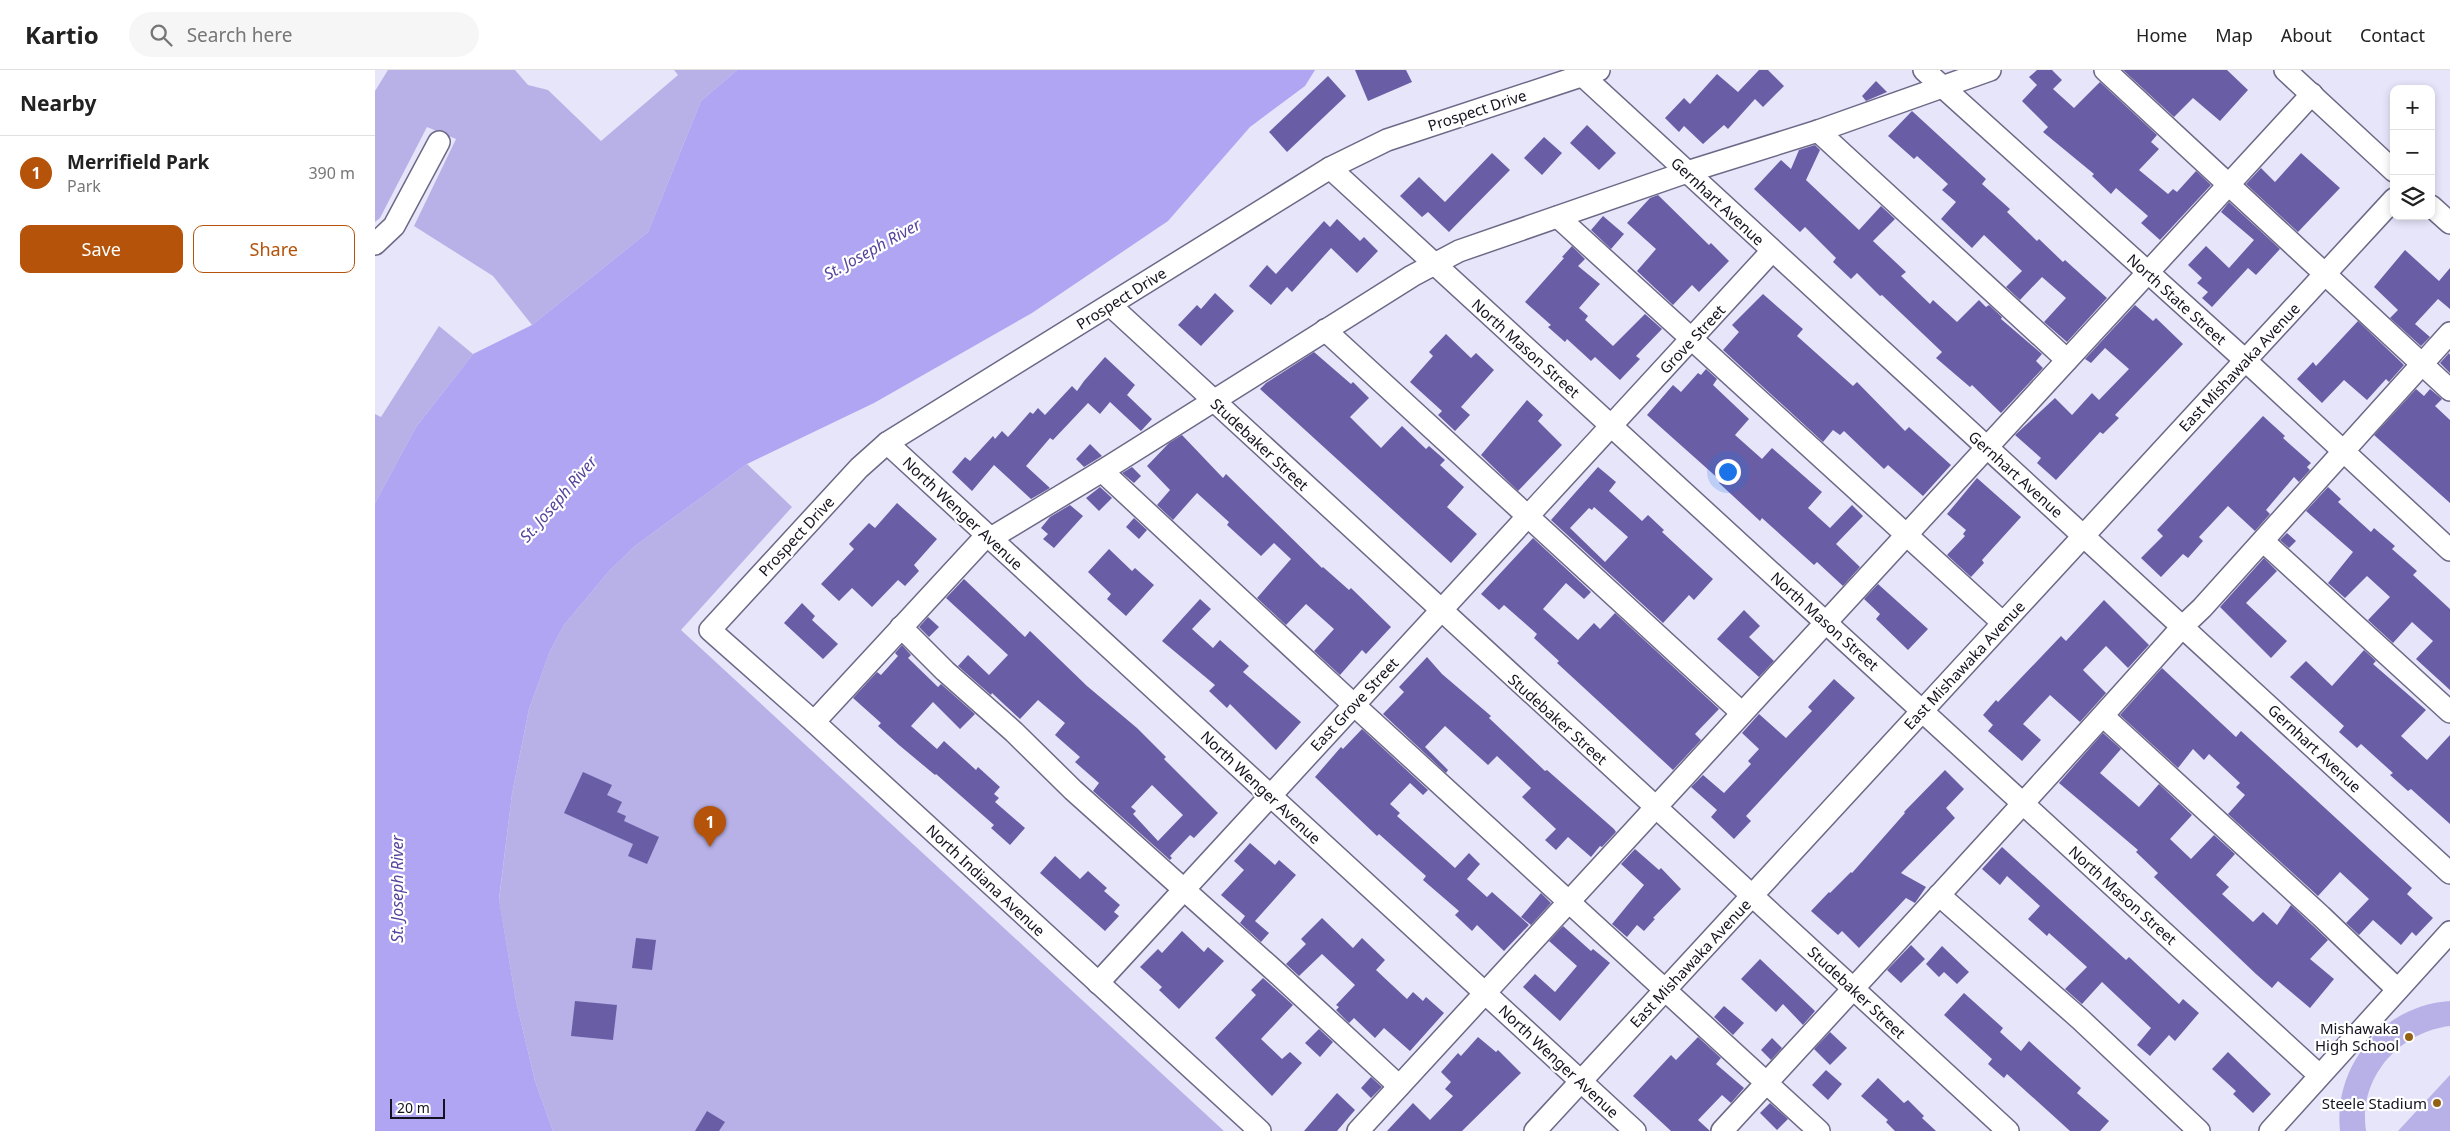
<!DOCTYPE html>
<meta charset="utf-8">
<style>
:root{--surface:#fff;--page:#f6f6f6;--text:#222;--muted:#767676;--line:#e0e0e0;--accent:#b45309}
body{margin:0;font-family:"Noto Sans",sans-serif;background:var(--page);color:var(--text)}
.controls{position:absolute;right:15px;top:15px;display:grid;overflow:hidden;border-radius:10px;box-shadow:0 2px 8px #0003}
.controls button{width:45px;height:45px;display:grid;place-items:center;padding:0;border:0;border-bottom:1px solid var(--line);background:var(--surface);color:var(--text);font:25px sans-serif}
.scale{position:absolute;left:15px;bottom:12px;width:55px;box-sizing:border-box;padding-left:5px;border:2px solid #14121e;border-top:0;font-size:14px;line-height:18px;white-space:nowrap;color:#14121e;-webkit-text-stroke:4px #fff;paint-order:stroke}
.you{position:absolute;left:1352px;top:401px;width:18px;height:18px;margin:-12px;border:4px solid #fff;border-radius:50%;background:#1a73e8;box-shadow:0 0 0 8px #1a73e833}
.badge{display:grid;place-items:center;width:32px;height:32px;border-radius:50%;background:var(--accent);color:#fff;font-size:16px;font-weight:700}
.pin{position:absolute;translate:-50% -41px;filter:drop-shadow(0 1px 2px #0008)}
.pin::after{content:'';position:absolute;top:26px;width:18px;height:15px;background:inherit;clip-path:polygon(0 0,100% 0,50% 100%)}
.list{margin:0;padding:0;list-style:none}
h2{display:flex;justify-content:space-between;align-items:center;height:65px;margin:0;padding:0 20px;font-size:21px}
h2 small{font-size:16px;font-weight:400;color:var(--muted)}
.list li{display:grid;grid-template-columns:32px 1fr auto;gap:15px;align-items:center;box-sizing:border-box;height:75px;padding:0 20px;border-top:1px solid var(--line)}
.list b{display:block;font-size:19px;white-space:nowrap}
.list p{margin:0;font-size:16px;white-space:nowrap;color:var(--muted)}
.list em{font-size:16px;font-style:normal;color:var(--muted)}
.actions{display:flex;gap:10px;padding:15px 20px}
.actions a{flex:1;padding:11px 0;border:1px solid var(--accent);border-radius:10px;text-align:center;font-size:18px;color:var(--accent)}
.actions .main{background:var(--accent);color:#fff}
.icon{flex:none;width:28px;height:28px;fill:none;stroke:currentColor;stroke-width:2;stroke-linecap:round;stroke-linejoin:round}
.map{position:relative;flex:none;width:2075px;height:1061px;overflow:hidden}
header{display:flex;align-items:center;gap:30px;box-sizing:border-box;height:70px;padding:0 25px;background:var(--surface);border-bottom:1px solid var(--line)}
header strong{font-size:24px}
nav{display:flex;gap:28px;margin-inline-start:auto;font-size:18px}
.search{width:350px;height:45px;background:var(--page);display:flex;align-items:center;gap:12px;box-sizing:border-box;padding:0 18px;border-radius:28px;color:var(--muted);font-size:19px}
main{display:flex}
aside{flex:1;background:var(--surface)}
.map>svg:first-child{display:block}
.green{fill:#b7b1e7}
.water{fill:#afa5f2}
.building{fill:#695ea5;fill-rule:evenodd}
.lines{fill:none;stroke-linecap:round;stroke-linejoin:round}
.minor-casing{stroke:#6c6987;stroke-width:24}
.minor{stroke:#fff;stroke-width:21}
.poi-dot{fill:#946113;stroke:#fff;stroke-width:2}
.labels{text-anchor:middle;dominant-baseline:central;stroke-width:4.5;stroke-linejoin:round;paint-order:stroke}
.street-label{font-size:15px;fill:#14121e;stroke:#fff}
.poi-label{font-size:15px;fill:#14121e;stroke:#fff;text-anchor:end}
.water-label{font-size:16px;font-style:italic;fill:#56439c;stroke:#fff}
</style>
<header>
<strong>Kartio</strong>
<div class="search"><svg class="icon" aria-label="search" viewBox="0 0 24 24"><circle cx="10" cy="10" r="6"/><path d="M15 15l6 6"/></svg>Search here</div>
<nav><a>Home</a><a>Map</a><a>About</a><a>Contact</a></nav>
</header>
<main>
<aside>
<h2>Nearby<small></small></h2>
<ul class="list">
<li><span class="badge">1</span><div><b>Merrifield Park</b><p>Park</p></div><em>390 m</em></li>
</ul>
<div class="actions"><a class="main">Save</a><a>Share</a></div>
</aside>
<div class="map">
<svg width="2075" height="1061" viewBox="0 0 2075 1061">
<rect width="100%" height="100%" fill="#e7e5fa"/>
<g class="green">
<path d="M13,0H140L153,15L173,20L226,71L303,5L299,0H362L326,31L273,162L157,255L118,206L39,156L81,69L52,57L5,148L0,152V21Z"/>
<path d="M64,256L98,284L41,357L0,433V344L6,347Z"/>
<path d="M372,394L417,437L306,560L849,1061H178L160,1011L141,931L124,830L137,724L154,639L175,581L189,555L235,500L260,476Z"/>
<path d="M2075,931V956C2024,962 1983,1008 1991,1061H1965C1958,995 2009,935 2075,931Z"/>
<path d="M2075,1005V1061H2023Z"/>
</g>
<path class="water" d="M362,0H940L930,16L875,57L793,151L657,243L499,333L372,394L260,476L235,500L189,555L175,581L154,639L137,724L124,829L141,931L160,1011L178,1061H0V433L41,357L98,284L157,255L273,162L326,31Z"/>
<g class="building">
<path d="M980,0H1031L1037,12L993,31Z"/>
<path d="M1384,0H1393L1409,16L1388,37L1380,29L1353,59L1349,55L1328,74L1309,56L1304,62L1290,48L1309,28L1315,34L1342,4L1363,22Z"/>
<path d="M1662,0H1677L1687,10L1678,19L1699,38L1725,12L1782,65L1776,72L1784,79L1764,100L1793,124L1798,119L1802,122L1821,101L1836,115L1785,170L1766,153L1773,146L1741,118L1736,124L1717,106L1719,104L1668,62L1673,57L1647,31L1662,15L1654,7Z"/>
<path d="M1748,0H1852L1873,20L1845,51L1818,28L1799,47Z"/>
<path d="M953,6L971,26L912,82L894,62Z"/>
<path d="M1501,11L1512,22L1491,31L1487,26Z"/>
<path d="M1537,41L1611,109L1607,114L1635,139L1632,142L1662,171L1664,169L1688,192L1690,190L1732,228L1692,272L1669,252L1691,228L1667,207L1645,230L1631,217L1647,201L1609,165L1597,178L1566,149L1581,132L1567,120L1573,114L1542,86L1539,89L1513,66Z"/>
<path d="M1212,55L1241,83L1224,100L1195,73Z"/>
<path d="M1169,67L1187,83L1167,105L1149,88Z"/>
<path d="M1440,75L1445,80L1431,110L1484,160L1506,136L1520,149L1498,171L1531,202L1526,206L1555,234L1558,230L1582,252L1604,230L1611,237L1614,235L1627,247L1626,249L1667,284L1661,291L1668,298L1626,343L1597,315L1595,317L1561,288L1567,282L1507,225L1505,226L1482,203L1476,209L1458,192L1461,188L1430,157L1425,162L1379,119L1406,90L1416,99L1424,80Z"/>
<path d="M1117,83L1135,100L1074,162L1053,142L1047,147L1025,126L1044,107L1070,132Z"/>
<path d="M1926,83L1965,118L1923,162L1871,114L1886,98L1900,112Z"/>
<path d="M1283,125L1334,175L1336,173L1354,191L1324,222L1317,215L1298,235L1262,201L1281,179L1252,153L1275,128Z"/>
<path d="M1854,132L1905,179L1881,205L1873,198L1837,237L1827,228L1833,222L1822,213L1827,208L1813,195L1831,176L1854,198L1879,170L1846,142Z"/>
<path d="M1228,146L1249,164L1236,179L1216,160Z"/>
<path d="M962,149L985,171L989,167L1003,181L982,203L956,178L917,222L912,217L896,235L874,216L892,195L901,204L949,151L955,157Z"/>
<path d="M1197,176L1210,189L1203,196L1225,214L1204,238L1213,246L1210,250L1238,276L1270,244L1287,259L1261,286L1265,289L1245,310L1220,287L1216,291L1192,269L1190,272L1173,257L1176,255L1150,232L1189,188L1187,187Z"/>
<path d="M2030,180L2064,211L2075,198V239L2063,229L2040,254L2055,267L2046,276L2015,248L2023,240L1999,217Z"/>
<path d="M840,223L859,241L826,276L803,255L822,235L826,239Z"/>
<path d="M1388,224L1428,259L1422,266L1478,316L1482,312L1530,361L1534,357L1576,395L1548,426L1513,395L1509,399L1469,361L1465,365L1458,360L1448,372L1348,280L1364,262L1357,255Z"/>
<path d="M1760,235L1778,251L1781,248L1808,274L1740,345L1744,348L1728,364L1725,362L1681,410L1662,393L1666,388L1640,365L1680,328L1697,345L1717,323L1724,330L1754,299L1730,278L1716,293L1710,289Z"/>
<path d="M1983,251L2029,295L2014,312L2011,309L1992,330L1969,310L1947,333L1922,309L1938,292L1941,296Z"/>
<path d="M1071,264L1096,288L1101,283L1119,300L1086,337L1095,345L1080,361L1063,345L1067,341L1035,312L1058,286L1054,282Z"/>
<path d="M939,282L976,314L978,312L994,328L975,347L1006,378L1027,356L1051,379L1054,376L1070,390L1065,395L1089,417L1072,437L1102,464L1076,493L885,319L891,313Z"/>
<path d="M2074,283L2075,285V303L2065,293Z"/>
<path d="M730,287L760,315L752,325L777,349L766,361L735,332L725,344L713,333L678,370L675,368L651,396L675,418L656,429L619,395L597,421L577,402L590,387L595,391L618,366L620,369L627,361L633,367L655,342L658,344L663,338L670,345L697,316L702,321L709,311Z"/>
<path d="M1331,299L1342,309L1338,315L1374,349L1360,365L1387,389L1397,378L1447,422L1433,438L1455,458L1477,435L1488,446L1461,474L1485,497L1468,516L1442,492L1439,495L1387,448L1385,451L1344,413L1346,411L1272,345L1298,315L1306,322L1323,303L1326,305Z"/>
<path d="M2041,319L2049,326L2055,319L2067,329L2060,336L2075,350V433L1999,365Z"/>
<path d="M1152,330L1168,345L1163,351L1187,375L1143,421L1106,385Z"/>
<path d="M1888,346L1910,366L1908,368L1936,393L1932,397L1935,400L1924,412L1919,407L1891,440L1895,444L1880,461L1853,436L1824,467L1828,471L1813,488L1808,484L1786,507L1766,488L1788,466L1782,460Z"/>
<path d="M807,365L848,408L851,404L947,498L948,497L974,520L976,518L1016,557L991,584L987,580L965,605L939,581L959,559L931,534L911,555L882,528L916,489L899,473L886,486L852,455L854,452L822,423L798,450L782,435L795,420L772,396L794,373Z"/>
<path d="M715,374L727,386L709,397L701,389Z"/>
<path d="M757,397L766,406L759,413L747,403Z"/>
<path d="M1223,397L1241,412L1234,421L1267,451L1273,445L1289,460L1287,462L1338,509L1319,530L1314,525L1288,553L1176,450ZM1219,437L1253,467L1230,492L1195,458L1214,438L1217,440Z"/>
<path d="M1602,408L1646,447L1607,490L1609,493L1596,507L1572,485L1590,466L1588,464L1591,460L1572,444Z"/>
<path d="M725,417L737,428L724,441L711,428Z"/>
<path d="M1953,417L1966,429L1963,432L1996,462L1999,458L2020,476L2017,479L2042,501L2038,505L2075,539V620L2041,589L2058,571L2037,552L2018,573L1993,550L2015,527L1992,506L1970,528L1953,513L1978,482L1931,441Z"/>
<path d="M522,433L562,469L539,495L544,501L530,516L523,510L497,537L477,518L464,531L446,514L479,479L474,474L494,453L500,458Z"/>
<path d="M695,435L708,446L679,478L668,469L673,464L666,458L675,447Z"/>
<path d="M759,448L772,460L764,469L751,457Z"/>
<path d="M1912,463L1921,471L1914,478L1905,470Z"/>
<path d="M1158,468L1216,522L1209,529L1191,513L1168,539L1203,570L1219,553L1225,559L1240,543L1344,639L1320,664L1326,670L1298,700L1182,593L1184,591L1159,568L1162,564L1129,535L1124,540L1106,524Z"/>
<path d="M734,479L757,501L760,498L779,515L751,546L732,529L736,524L713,502Z"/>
<path d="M1889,488L1902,501L1871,533L1912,571L1896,588L1845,537Z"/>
<path d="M589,509L650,567L655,561L712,616L762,658L791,687L789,689L843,743L819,768L815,765L795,786L797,788L795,790L718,721L724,713L700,692L705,687L680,665L690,653L663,630L645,649L617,623L616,625L583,596L593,585L614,605L633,585L571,528ZM777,715L808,745L783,771L758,744L761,741L756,737Z"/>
<path d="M1503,514L1553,559L1533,580L1501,549L1505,544L1489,529Z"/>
<path d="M825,529L836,539L817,559L838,578L845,570L874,596L868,602L926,652L901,680L855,634L852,638L834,621L840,615L787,571Z"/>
<path d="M1729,530L1774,575L1753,598L1731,576L1708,600L1731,623L1705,652L1675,625L1648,654L1666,670L1647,691L1613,661L1618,655L1608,645L1621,630L1623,632L1686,566L1691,571Z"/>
<path d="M427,533L440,546L437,550L463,574L448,589L409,553Z"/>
<path d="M1369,540L1385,556L1374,567L1399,591L1384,607L1342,569Z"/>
<path d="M553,547L564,557L554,567L544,557Z"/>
<path d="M527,575L536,585L533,588L563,617L566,614L600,644L585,659L558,632L536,656L562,679L569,671L601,700L603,697L625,717L619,724L624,728L620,732L650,758L635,775L616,758L619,755L561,704L560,705L524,675L503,656L506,653L478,628L502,602L506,605L523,586L520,583Z"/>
<path d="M1989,580L2001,591L1998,594L2051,640L2026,666L2052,690L2075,665V754L2036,719L2033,721L2015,705L2018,703L1986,674L1982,678L1964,662L1969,656L1915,607L1931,591L1957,616Z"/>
<path d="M1052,587L1067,604L1116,646L1114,648L1170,701L1172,700L1239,759L1241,762L1227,777L1225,776L1216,787L1193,767L1181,780L1170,770L1181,759L1147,727L1156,718L1122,686L1113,695L1070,656L1050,677L1073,700L1071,703L1008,644L1029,622L1024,617Z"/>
<path d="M1787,598L1861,667L1866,661L2037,818L2032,824L2058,848L2041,866L2037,862L2026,875L1998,850L1984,865L1971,853L1994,829L1965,802L1943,826L1853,744L1870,725L1861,717L1865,713L1834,684L1829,690L1818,679L1803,698L1745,645Z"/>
<path d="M1459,609L1480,628L1371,746L1376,751L1359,769L1336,747L1342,740L1316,717L1328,705L1349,723L1376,694L1373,691L1384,679L1367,663L1384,644L1411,668L1437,641L1433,637Z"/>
<path d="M987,659L1053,720L1048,725L1035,713L1015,734L1025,743L1022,746L1080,798L1094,783L1105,794L1092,809L1112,827L1117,822L1154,855L1129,881L1102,855L1097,861L1080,845L1084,841L1048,810L1051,806L1004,764L1002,766L940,707L966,677L968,679Z"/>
<path d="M1728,663L1746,679L1725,703L1764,737L1784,714L1817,745L1795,769L1816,789L1839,765L1860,784L1841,805L1854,817L1847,824L1878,852L1888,842L1902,855L1916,835L1953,870L1935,889L1959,909L1935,938L1903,911L1897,918L1881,904L1779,807L1783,803L1761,782L1763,780L1684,713Z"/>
<path d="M1570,700L1589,719L1571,738L1580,748L1526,803L1551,817L1540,833L1531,828L1484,878L1467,861L1463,865L1436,841L1454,822L1455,823L1476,802L1477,803L1530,743L1529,742Z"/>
<path d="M208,702L237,715L232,725L247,732L242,742L251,746L249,751L284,767L272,794L253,786L258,774L189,743Z"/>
<path d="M875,773L900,795L904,790L921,805L880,851L894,863L886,872L865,853L870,846L846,825L869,800L859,791Z"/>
<path d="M1627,777L1751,890L1754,887L1804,934L1808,929L1824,943L1800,971L1794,965L1775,986L1762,975L1776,958L1727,912L1707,934L1690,919L1712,897L1674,863L1672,866L1653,849L1665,836L1632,806L1625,815L1607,799Z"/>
<path d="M1260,779L1284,800L1286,798L1306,819L1278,848L1280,849L1269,861L1262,855L1252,867L1237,854L1269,815L1246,794Z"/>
<path d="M680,786L705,809L713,801L732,818L729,821L745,835L739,842L744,846L730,861L665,803Z"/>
<path d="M1166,823L1176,833L1156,855L1146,847Z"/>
<path d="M947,848L978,878L987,868L1010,890L1001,900L1032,929L1038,922L1048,931L1051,927L1069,943L1035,981L1009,958L1000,968L979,948L974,953L961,940L964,937L961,935L980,915L947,884L924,906L911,894L931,874L926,869Z"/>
<path d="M1188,856L1216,881L1218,879L1235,893L1185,951L1148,917L1160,904L1180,922L1202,896L1174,871Z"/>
<path d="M807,861L829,882L833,877L849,891L804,939L784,920L787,917L765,897L783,879L787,883Z"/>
<path d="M261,868L281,870L277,900L257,898Z"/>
<path d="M1536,875L1550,889L1526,913L1512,900Z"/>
<path d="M1567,876L1594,902L1582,914L1569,902L1564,907L1551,894Z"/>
<path d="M1385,889L1440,941L1428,955L1408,934L1401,942L1366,909Z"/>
<path d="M888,908L918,935L886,969L907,989L915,982L927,993L897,1026L840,968L881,925L876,920Z"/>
<path d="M1589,923L1628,958L1625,962L1646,981L1654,971L1706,1018L1702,1023L1734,1051L1725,1061H1695L1632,1004L1629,1008L1613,994L1617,989L1569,945Z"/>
<path d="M200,931L242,935L238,970L196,966Z"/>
<path d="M1349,936L1369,953L1358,965L1339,947Z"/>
<path d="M944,959L958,972L945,987L930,973Z"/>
<path d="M1455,962L1472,978L1455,995L1439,979Z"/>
<path d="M1103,967L1121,982L1123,980L1146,1003L1087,1061H1012L1038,1033L1055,1050L1078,1026L1070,1019L1076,1012L1066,1002L1083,983L1086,986Z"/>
<path d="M1323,967L1346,988L1341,994L1369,1018L1356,1033L1347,1025L1323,1050L1335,1061H1296L1258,1026L1296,985L1301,990Z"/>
<path d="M1397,968L1407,978L1396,990L1386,980Z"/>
<path d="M1853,982L1896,1024L1878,1043L1858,1024L1861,1021L1837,999Z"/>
<path d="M1451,1000L1467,1014L1453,1030L1437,1015Z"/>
<path d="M996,1007L1007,1017L996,1028L986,1018Z"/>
<path d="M1503,1008L1529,1033L1533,1030L1549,1046L1547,1048L1561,1061H1520L1511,1052L1513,1050L1486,1026Z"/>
<path d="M962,1023L980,1040L962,1061H929Z"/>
<path d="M1395,1033L1413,1049L1402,1060L1385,1043Z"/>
<path d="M332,1041L350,1052L344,1061H320Z"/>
</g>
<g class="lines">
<g class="minor-casing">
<g id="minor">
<path d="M1549,0L1870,290L2075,480"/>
<path d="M1730,0L2075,320"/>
<path d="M1910,0L2019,101"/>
<path d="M1208,6L2075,803"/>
<path d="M1443,61L1692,290"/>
<path d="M955,98L1944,1005"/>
<path d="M2056,136L2075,153"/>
<path d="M1183,147L1628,553"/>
<path d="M0,174L19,156L64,72"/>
<path d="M735,235L1633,1061"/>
<path d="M950,260L1367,643"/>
<path d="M512,373L1260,1061"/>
<path d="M727,401L979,635L1444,1061"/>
<path d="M616,468L727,401L1037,206L1084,181L1312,102L1443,61L1615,0"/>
<path d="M1888,471L2075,642"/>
<path d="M526,557L570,601L639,662L698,720L902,903L1024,1016"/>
<path d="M1728,646L1946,846L2022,919"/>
<path d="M439,652L612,465"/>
<path d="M1564,825L1705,949L1824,1061"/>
<path d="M723,913L1397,181"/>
<path d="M885,1061L439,652L335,560L484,398L512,373L955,98L1012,70L1224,0"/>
<path d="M983,1061L1937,24"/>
<path d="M1160,1061L2019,129"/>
<path d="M1347,1061C1501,894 1656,727 1807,557L1827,538L2075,263"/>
<path d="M1895,1061L2075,862"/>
</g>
</g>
<use href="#minor" class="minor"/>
</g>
<g class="poi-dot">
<circle cx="2034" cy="967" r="5"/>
<circle cx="2062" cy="1033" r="5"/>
</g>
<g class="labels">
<g class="street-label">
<text transform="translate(1102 40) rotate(-18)">Prospect Drive</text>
<text transform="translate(1343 131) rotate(43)">Gernhart Avenue</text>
<text transform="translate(746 228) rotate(-32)">Prospect Drive</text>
<text transform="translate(1802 229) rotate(42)">North State Street</text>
<text transform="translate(1317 269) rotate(-47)">Grove Street</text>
<text transform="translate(1151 278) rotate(42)">North Mason Street</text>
<text transform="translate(1864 297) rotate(-47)">East Mishawaka Avenue</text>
<text transform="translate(885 374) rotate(43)">Studebaker Street</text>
<text transform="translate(1641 404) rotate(42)">Gernhart Avenue</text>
<text transform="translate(588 443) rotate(43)">North Wenger Avenue</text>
<text transform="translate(421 466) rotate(-47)">Prospect Drive</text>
<text transform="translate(1450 551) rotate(42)">North Mason Street</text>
<text transform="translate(1589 595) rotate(-47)">East Mishawaka Avenue</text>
<text transform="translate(979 634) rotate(-47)">East Grove Street</text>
<text transform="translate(1183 649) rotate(42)">Studebaker Street</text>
<text transform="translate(1940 678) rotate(43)">Gernhart Avenue</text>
<text transform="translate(886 717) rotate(43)">North Wenger Avenue</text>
<text transform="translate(611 810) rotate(43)">North Indiana Avenue</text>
<text transform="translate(1748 825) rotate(42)">North Mason Street</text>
<text transform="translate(1315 893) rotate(-47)">East Mishawaka Avenue</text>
<text transform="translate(1482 922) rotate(43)">Studebaker Street</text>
<text transform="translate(1184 991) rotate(43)">North Wenger Avenue</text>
</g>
<g class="poi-label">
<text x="2024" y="958">Mishawaka<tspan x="2024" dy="17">High School</tspan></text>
<text x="2052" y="1033">Steele Stadium</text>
</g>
<g class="water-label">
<text transform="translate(497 179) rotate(-29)">St. Joseph River</text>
<text transform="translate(183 429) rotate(-49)">St. Joseph River</text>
<text transform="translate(22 819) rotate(-90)">St. Joseph River</text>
</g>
</g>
</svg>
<div class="controls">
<button>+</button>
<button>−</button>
<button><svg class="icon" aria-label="layers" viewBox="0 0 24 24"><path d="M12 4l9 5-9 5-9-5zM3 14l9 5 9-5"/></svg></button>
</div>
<div class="scale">20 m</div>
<div class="you"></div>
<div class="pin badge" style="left:335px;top:777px">1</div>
</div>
</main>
